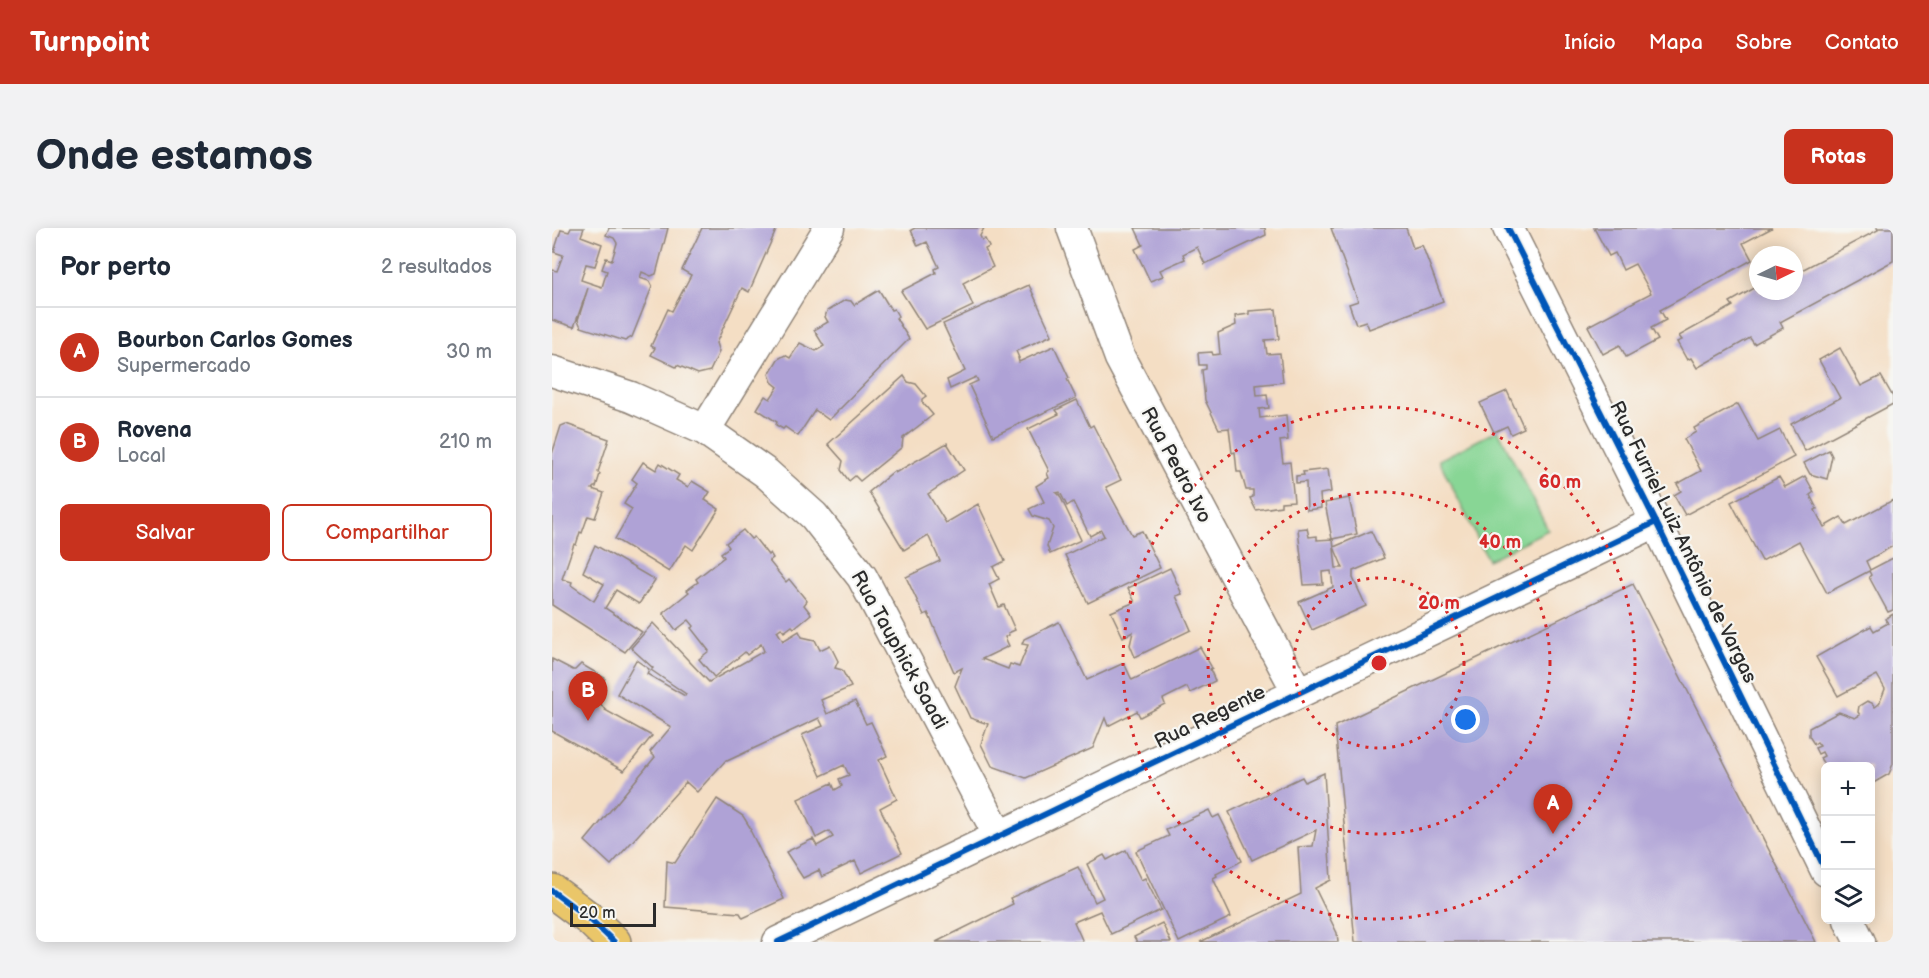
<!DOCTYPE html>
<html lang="pt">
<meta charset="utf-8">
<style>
:root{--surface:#fff;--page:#f2f2f3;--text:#1f2937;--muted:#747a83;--line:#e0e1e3;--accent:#c8321e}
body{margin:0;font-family:"Balsamiq Sans",sans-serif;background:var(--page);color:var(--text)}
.controls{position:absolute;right:18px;bottom:18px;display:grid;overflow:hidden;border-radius:9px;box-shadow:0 3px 15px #0003}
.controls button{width:54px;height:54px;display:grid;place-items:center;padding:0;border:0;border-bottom:2px solid var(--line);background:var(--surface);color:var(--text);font:30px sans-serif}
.compass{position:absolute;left:1197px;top:18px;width:54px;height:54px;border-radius:50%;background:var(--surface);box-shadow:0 3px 15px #0003;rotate:85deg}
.scale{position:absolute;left:18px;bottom:15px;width:86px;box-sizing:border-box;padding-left:6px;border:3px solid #2b2b2b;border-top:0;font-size:16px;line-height:21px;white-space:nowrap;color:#2b2b2b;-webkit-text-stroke:4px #f6f6f2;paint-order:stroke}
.you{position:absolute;left:914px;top:492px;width:21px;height:21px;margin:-15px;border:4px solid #fff;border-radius:50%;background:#1a73e8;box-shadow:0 0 0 9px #1a73e833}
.badge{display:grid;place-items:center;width:39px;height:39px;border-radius:50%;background:var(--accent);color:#fff;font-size:20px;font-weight:700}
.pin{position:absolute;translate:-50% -50px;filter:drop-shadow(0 2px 3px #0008)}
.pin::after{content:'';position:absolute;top:32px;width:21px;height:18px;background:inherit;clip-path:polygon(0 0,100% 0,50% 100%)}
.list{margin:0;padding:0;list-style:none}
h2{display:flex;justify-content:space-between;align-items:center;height:78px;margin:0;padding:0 24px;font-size:26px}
h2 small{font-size:20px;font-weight:400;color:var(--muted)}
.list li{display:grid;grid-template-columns:39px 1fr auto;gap:18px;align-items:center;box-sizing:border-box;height:90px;padding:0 24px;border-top:2px solid var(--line)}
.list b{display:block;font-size:22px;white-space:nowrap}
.list p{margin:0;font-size:20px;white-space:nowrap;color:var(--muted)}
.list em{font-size:20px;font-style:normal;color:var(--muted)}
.actions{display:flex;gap:12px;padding:18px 24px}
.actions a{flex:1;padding:14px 0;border:2px solid var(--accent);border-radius:9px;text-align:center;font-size:21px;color:var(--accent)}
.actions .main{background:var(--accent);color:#fff}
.icon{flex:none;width:33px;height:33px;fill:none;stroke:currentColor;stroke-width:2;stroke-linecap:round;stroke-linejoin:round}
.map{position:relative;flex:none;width:1341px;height:714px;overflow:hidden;border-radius:9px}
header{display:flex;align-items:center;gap:36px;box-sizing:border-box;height:84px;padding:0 30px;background:var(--accent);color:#fff}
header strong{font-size:28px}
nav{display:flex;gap:33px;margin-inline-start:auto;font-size:21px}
.intro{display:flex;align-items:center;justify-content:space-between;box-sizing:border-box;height:144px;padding:0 36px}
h1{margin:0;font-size:42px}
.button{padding:15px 27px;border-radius:9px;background:var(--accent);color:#fff;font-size:21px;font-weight:700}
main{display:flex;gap:36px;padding:0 36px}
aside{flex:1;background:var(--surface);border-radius:9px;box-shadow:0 3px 15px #0003}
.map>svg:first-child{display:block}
.green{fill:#88d695;stroke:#5a8060;stroke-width:1.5}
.building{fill:#afa2d6}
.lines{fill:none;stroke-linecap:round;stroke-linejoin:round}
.minor-casing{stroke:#908478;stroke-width:33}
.major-casing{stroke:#908478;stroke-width:36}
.minor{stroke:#fff;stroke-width:30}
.major{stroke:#eac669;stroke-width:33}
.cycleway-casing{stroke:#f6f6f2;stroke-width:10}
.cycleway{stroke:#0057b8;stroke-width:6}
.ring{fill:none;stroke:#d62828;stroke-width:3;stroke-dasharray:3 6}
.labels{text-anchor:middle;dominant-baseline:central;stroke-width:4.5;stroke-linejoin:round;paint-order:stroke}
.street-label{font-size:20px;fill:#2b2b2b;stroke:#f6f6f2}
.centre{fill:#d62828;stroke:#f6f6f2;stroke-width:3}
.ring-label{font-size:18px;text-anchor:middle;font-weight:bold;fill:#d62828;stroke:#f6f6f2;stroke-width:4.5;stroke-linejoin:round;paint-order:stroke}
</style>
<header>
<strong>Turnpoint</strong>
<nav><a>Início</a><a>Mapa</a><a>Sobre</a><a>Contato</a></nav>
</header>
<div class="intro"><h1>Onde estamos</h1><a class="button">Rotas</a></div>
<main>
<aside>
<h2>Por perto<small>2 resultados</small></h2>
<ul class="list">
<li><span class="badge">A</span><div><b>Bourbon Carlos Gomes</b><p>Supermercado</p></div><em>30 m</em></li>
<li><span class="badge">B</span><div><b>Rovena</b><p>Local</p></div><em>210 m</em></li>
</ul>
<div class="actions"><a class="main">Salvar</a><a>Compartilhar</a></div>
</aside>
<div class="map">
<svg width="1341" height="714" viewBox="0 0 1341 714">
<rect width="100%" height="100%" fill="#f6f6f2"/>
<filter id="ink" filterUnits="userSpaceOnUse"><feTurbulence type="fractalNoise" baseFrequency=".0167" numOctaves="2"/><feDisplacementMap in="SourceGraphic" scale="12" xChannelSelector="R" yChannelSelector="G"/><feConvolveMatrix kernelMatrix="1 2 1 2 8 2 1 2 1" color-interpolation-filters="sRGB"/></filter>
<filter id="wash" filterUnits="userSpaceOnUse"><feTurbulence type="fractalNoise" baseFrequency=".008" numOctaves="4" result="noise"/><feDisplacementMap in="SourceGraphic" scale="24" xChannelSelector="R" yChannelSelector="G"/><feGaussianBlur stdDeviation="1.35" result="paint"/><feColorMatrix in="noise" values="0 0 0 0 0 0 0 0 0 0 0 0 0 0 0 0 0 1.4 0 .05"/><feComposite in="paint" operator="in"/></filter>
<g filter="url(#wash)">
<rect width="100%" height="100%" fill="#f4dec4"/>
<path class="green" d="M946,202L996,302L936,332L887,232Z"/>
<g id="blocks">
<g class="building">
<path d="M19,0H32L29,8L50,16L43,38L34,36L29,52L50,59L55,43L50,41L54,30L60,32L65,15L62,10L54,7L57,0H116L104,46L99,48L90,44L88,50L97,53L100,59L80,109L73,113L29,99L26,92L36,60L22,99L0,92V42L5,43L11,27L2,24L9,2L17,4Z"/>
<path d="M150,0H225L197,64L190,60L164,115L167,124L158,143L146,146L125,137L124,139L99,127L103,120L99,118L116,81L120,83L139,47L130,42Z"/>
<path d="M363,0H432L428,8L430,12L433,11L437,19L433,21L441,39L411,55L421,78L373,101L349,63L384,45L383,41L387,39L375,14L366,18L359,2Z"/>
<path d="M583,0H713L714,7L653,36L645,19L631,26L633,31L608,42L611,48L598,53L583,21L591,17Z"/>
<path d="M779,0H854L861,20L870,17L891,73L817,101L814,93L804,96L797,76L806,73Z"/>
<path d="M1042,0H1220L1191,15L1200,32L1108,82L1114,92L1099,100L1106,112L1074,129L1068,117L1051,126L1036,98L1099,65L1083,36L1071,42L1063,25L1057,28Z"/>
<path d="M1325,0H1341V33L1228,94L1231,100L1202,116L1198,110L1145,140L1139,130L1135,132L1125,114L1130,112L1127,108L1181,78L1178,74L1206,58V63L1212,64L1242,63V46L1326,2Z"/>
<path d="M477,57L500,107L464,123L467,130H466L467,134L502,118L517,150L515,151L524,170L441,208L417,157L426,153L424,149L398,161L395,152L413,143L391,96Z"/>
<path d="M327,62L339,82L342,81L346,88L344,90L357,111L277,192L263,182L246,208L233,199L231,201L224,197L225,194L205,181L213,168L218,171L226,159L220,154L217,146L226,131L233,127L238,130L248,115L264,123L272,118L262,102L276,94L273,89L275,83L293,72L299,73L302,77Z"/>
<path d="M724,81L727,111L713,112L715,126L728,125L731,154L704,157L705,168L715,167L717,180L707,181L708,190L734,187L736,212L728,213L731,235L738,234L742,273L729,274V278L704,282L698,270L701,269V262H694L689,244H685L683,224L680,225L677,200L667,201L653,172L650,142L654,141V137H647L646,125L660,124L661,127L668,126L666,105L684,97L683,88L697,86V83Z"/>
<path d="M1288,120L1309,158L1329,148L1341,169V176L1253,223L1239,196L1288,170L1267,132Z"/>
<path d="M352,148L356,154L364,156L374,168L370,171V174L381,187L351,210L350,219L308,253L303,248L297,253L289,242L291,233L276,216Z"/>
<path d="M955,163L972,200L959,206L955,198L942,204L928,175Z"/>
<path d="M525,172L538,199L541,197L569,252L554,259L580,307L590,303L608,340L536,375L513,327L552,308L549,302L538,308L521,274L515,278L508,264L504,265L506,267L507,266L529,312L498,326L495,318L501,300L497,293L481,288L477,281L492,274L484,258L497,250L495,245L497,243L476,201L507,186L504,182Z"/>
<path d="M1186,176L1206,213L1228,202L1242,229L1133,287L1122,267L1129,263L1125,256L1149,243L1132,211L1144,204L1142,200Z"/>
<path d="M14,196L57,211L46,244L48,246L44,259H42L40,261L52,265L43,290L36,288L30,305L28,304L24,317L22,316L10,351L20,354L19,357L42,373L52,356L31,344L43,317L103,352L87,376L64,362L53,380L90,404L73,424L0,377V226L9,198Z"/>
<path d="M395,215L412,242L376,266L394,295L426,276L453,333L441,339L447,351L437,356L447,379L452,377L463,402L456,405L457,407L453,409L457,418L430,431L456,441L458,436L467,439L476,417L470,416L472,411L507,394L535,452L572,435L580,452L648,419L660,440L658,441L663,453L638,465L635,459L611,471L613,476L588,489L585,483L556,498L553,490L541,520L474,550L440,538L429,516L436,496L418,490L403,458L410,440L402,444L376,385L372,387L354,349L388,333L376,307L352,322L317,264L342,243L343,245Z"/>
<path d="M1277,222L1280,228L1275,251L1258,246L1252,235Z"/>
<path d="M91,234L104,242L108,235L127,247L124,252L136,259L140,253L158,264L153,272L167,281L141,322L134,317L117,344L63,311L80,281L72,276L85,255L80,251Z"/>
<path d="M776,241L779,264L768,266L769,280L755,282L754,254L744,255V248L752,247L751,244Z"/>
<path d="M1253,248L1262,264L1258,267L1265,281L1263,282L1272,299L1289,289L1294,297L1341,272V318L1314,333L1318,342L1341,330V382L1336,384L1317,349L1319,347L1317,343L1275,365L1247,313L1210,333L1179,274L1227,249L1233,259Z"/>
<path d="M797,270L805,306L780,311L773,275Z"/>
<path d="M755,300L757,309L765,308V312L781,311L784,340H791L782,319L819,303L832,330L801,343V350L814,378L760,402L747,374L781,359L779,343L770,344L771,356L752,357L746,301Z"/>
<path d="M191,302L199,311L202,309L216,327L218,325L221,330L217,333L234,354L237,351L255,373L252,377L259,386L242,400L240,398L232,404L229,400L225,403L231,413L247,403L250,409L263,412L268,422L278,417L286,433L283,440L290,442L299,459L269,472L275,486L303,473L314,496L319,494L335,528L327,532L345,571L328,580L350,625L309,645L303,633L270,649L267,642L251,650L234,624L261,611L265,618L281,609L277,603L264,610L246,571L280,555L283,562L290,558L287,551L297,547L292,537L269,548L250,507L271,498L267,490L175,533L174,532L145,564L134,554L59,637L33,613L103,529L98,524L119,499L65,466L84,432L97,441L95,446L133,468L134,466L99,442L101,440L79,420L101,395L157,454L212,423L209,416L195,427L193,424L162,449L147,431L157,423L139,400L142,398L137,392L124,402L111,385L137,364L135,362L146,354L144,351L172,329L169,325L177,319L174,315Z"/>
<path d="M618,340L630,366L624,368L639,402L583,429L578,417L581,404L571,409L559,384L583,374L576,360Z"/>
<path d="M1081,356L1264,714H803L783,498Z"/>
<path d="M1341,386V536L1337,546L1318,557V538H1273L1268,530L1272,528L1270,524L1266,526L1263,520L1268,518L1265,514L1262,516L1257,508V500L1287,484L1303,490L1308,487L1306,484L1307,478L1315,473L1320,475L1323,479L1327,476L1333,461L1325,447L1286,468L1264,429L1319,398L1322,403L1336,395L1333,391Z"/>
<path d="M0,431L21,442H23L29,436L53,450L47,469L48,475L53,482L100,508L72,543L0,503Z"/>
<path d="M772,545L779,652L763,660L785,705L786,714H648L749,666L746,619L761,618L764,602L700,632L677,584L750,549L753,554Z"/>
<path d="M165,571L191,588L199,601L198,602L232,671L191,690L188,685L113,679L115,633L123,635Z"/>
<path d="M657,582L661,590L667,587L690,633L664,646L665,648L661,650L679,689L627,714L584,623L617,608L614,602Z"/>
<path d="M574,622L589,652L593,650L609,682L559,706L548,683L522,694L531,714H384L461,676L458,670L526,639L543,674L551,670L535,636L552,627L555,632Z"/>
<path d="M610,695L619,714H585L582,709Z"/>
</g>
</g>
</g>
<g filter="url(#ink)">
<use href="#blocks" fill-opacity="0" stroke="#908478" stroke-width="1.5"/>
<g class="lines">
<g class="minor-casing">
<g id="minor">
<path d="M520,0L568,130L746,465"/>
<path d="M956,0L1104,294L1274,643"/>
<path d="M0,143L79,169L153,202L214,245L262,288L310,349L447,608"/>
<path d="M153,202L277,0"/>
<path d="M1297,692L1308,714"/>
<path d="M226,714L1104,294"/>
</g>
</g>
<g class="major-casing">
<path id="major" d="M0,663L39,692L62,714"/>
</g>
<use href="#minor" class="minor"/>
<use href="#major" class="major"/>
<g class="cycleway-casing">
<g id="cycleway">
<path d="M956,0L1104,294L1274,643"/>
<path d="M0,663L39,692L62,714"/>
<path d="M226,714L1104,294"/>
</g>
</g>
<use href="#cycleway" class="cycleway"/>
</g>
</g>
<g class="ring">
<circle cx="827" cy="435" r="85"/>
<circle cx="827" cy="435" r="171"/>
<circle cx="827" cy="435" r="256"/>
</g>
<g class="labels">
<g class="street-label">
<text transform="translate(624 237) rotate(62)">Rua Pedro Ivo</text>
<text transform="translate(1131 314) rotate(64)">Rua Furriel Luiz Antônio de Vargas</text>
<text transform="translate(347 422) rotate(61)">Rua Tauphick Saadi</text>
<text transform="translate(658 489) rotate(-26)">Rua Regente</text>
</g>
</g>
<circle cx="827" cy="435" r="9" class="centre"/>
<g class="ring-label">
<text x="1008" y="260">60 m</text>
<text x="948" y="320">40 m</text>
<text x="887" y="381">20 m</text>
</g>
</svg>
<div class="controls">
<button>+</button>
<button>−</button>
<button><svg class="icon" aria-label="layers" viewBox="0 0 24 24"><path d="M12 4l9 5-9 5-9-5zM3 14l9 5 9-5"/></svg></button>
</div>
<svg class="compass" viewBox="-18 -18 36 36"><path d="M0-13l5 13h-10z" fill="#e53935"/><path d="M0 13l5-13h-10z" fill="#747a83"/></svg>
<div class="scale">20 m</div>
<div class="you"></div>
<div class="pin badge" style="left:1001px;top:606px">A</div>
<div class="pin badge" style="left:36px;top:493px">B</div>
</div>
</main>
